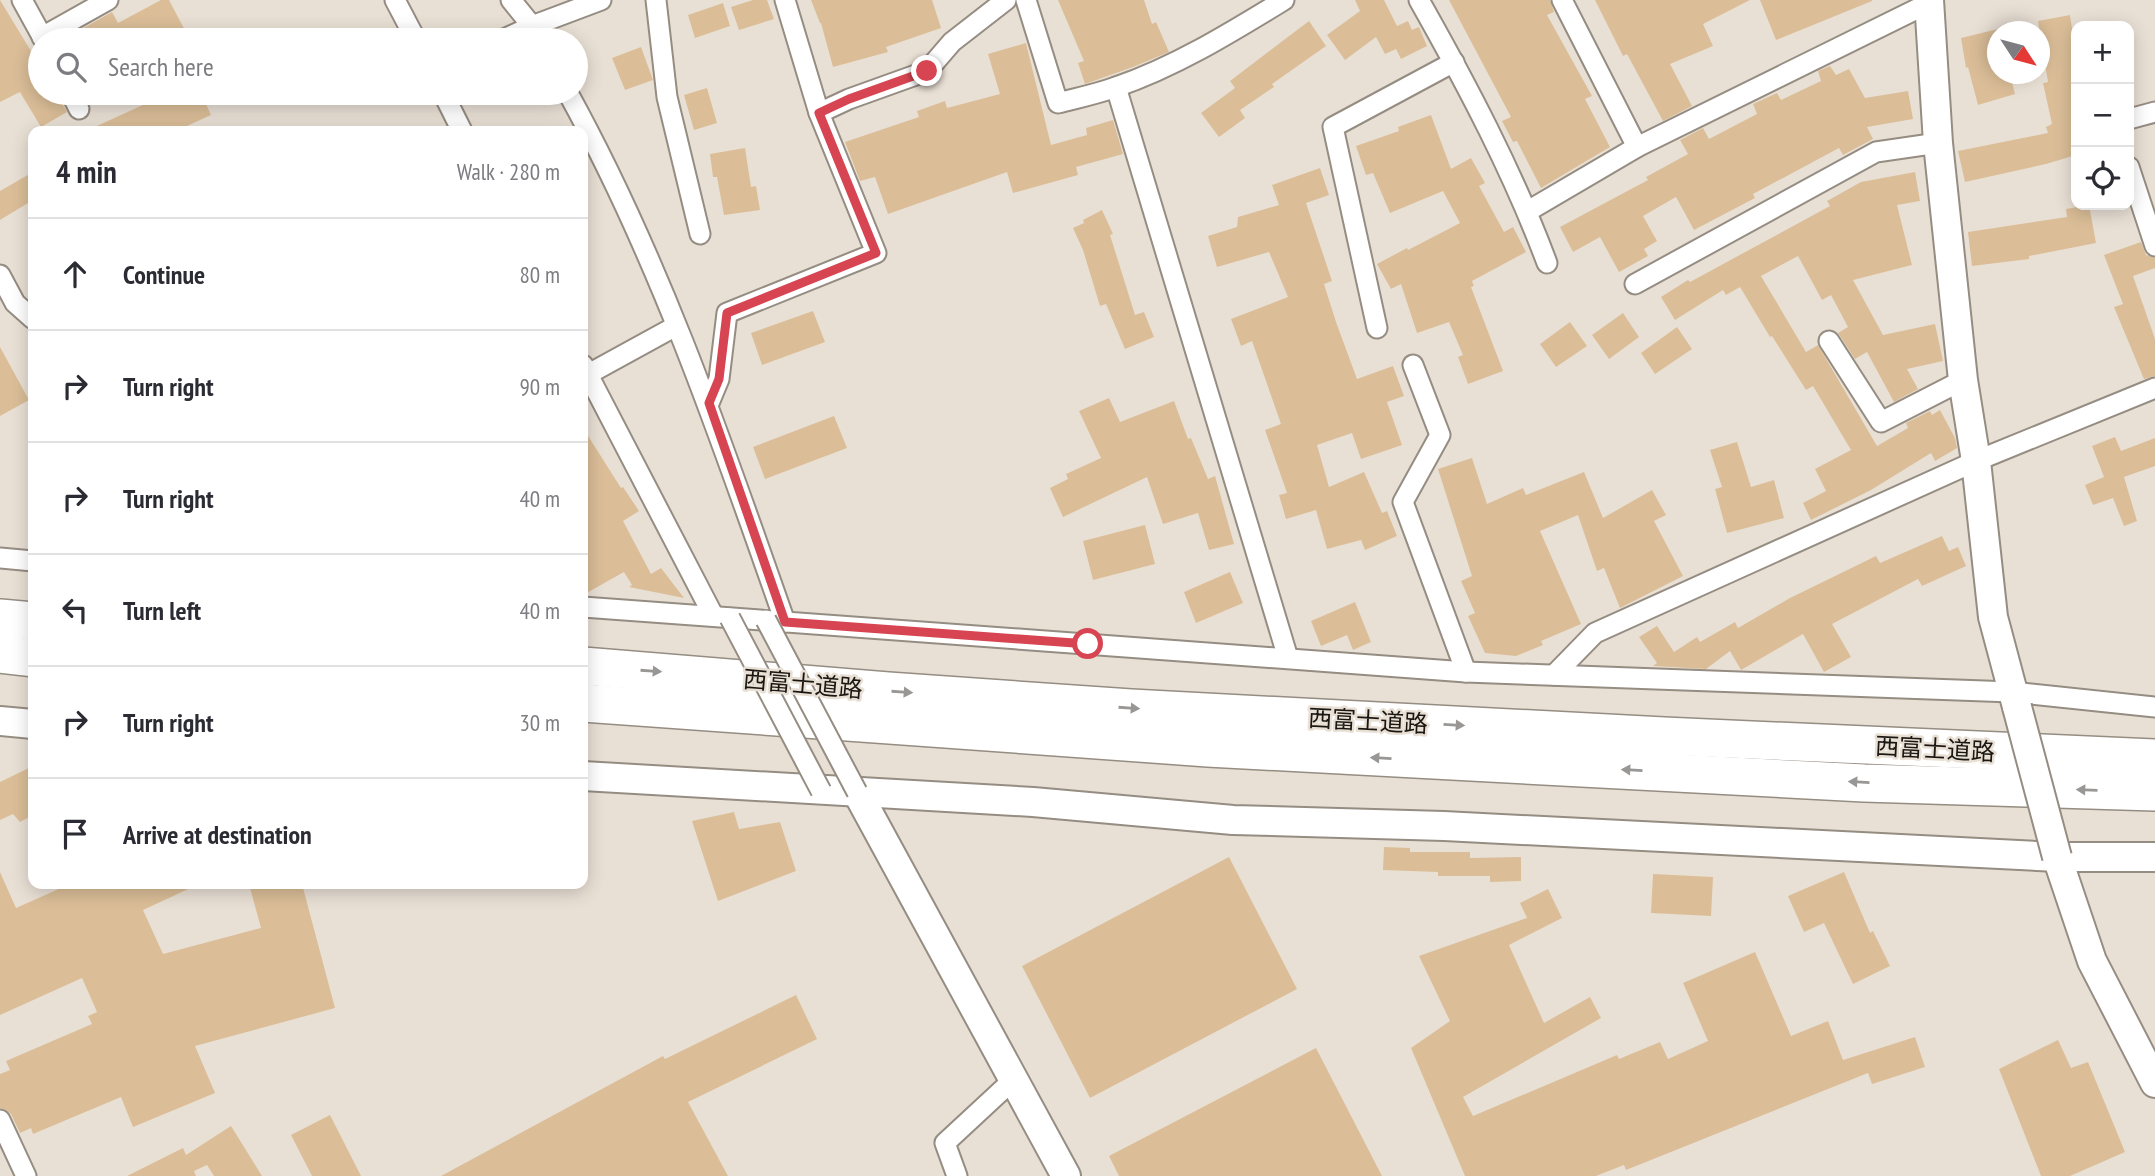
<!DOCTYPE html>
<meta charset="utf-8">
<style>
:root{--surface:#fff;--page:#f2f2f3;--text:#2b2b33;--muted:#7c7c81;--line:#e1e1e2}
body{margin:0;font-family:"PT Sans Narrow","Noto Sans JP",sans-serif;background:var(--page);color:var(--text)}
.controls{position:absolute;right:21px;top:21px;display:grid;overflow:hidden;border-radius:14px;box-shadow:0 4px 18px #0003}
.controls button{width:63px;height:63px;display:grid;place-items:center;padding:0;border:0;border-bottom:2px solid var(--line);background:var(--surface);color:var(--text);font:35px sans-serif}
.compass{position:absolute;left:1987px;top:21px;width:63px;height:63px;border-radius:50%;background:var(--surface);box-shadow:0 4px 18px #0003;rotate:126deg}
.stop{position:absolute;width:21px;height:21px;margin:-16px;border:5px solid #d64551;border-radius:50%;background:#fff}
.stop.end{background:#d64551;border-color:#fff;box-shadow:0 2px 7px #0008}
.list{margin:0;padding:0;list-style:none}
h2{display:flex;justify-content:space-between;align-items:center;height:91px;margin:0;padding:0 28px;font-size:30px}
h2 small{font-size:23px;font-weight:400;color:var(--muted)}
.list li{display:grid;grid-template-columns:46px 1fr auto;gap:21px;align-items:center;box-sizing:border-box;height:112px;padding:0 28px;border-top:2px solid var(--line)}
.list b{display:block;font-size:26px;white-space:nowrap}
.list em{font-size:23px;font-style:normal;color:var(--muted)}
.icon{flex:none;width:38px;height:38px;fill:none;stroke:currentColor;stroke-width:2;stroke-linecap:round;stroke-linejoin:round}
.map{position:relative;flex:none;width:2155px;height:1176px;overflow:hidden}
.search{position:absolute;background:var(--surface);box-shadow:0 4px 18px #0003;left:28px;top:28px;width:560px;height:77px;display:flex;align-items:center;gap:18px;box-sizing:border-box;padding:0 24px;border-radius:38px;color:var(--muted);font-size:26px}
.panel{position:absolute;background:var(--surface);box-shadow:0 4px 18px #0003;left:28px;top:126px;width:560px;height:763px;border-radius:14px}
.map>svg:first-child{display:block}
.building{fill:#dbbe98}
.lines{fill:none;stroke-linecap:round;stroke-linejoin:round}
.street-casing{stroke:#958c82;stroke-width:23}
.secondary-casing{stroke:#958c82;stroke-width:32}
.highway-casing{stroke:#958c82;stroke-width:40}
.street{stroke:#fff;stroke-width:19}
.secondary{stroke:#fff;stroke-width:28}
.highway{stroke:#fff;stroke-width:37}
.street-bridge-casing{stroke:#958c82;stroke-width:23;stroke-linecap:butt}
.secondary-bridge-casing{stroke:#958c82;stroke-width:32;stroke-linecap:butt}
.street-bridge{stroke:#fff;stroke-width:19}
.secondary-bridge{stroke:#fff;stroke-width:28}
.oneway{fill:#989795}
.route{stroke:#d64551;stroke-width:9}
.labels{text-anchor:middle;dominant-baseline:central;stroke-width:5;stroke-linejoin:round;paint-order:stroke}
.street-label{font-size:24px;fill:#1a1713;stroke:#e9e0d5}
</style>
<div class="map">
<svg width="2155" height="1176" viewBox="0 0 2155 1176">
<rect width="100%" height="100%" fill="#e9e0d5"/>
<g class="building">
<path d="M0,0L40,66V93H56L67,112L41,127L20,92L0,102Z"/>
<path d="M161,0H169L190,40H85L80,30L112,12L118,23Z"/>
<path d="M753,0H767L774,19L739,30L731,7Z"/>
<path d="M811,0H932L941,28L886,47L888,52L833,67L821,23H820Z"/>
<path d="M1058,0H1144L1152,24L1156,22L1169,52L1133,67L1085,84L1078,63L1084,61Z"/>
<path d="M1355,0H1384L1397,26L1408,21L1412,30L1419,27L1427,46L1401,59L1396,49L1385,54L1376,37L1345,60L1327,35L1360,11Z"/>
<path d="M1449,0H1550L1554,12L1547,15L1592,96L1585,99L1610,147L1541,188L1517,141L1513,142L1502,121L1511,117Z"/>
<path d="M1595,0H1750L1703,24L1713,46L1670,64L1692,106L1663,121L1627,54L1623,56Z"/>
<path d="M1760,0H1872V1L1776,40Z"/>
<path d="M723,3L730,26L695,38L688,15Z"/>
<path d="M2070,15L2076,55V155L2046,164L1965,182L1958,151L2048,133L2046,127L2052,124L2043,83L2048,82L2038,21Z"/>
<path d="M1309,21L1326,46L1272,84L1274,87L1240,110L1245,118L1219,137L1201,113L1235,88L1230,81Z"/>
<path d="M1998,29V74H2010L2015,94L1978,105L1968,67L1966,68L1961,38Z"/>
<path d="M1026,43L1051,145L1087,135L1086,128L1113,120L1123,154L1076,167L1078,175L1013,193L1007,172L888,214L875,177L860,181L845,142L919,117L917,111L945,101L947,108L1000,94L988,54Z"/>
<path d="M641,47L653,80L625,90L612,58Z"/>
<path d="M1830,66L1836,75L1849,69L1865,98L1908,91L1913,119L1867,127L1873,139L1843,155L1839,148L1753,194L1755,198L1694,230L1676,197L1643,216L1657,241L1644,249L1648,256L1619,272L1600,237L1573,252L1560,227L1648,180L1646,177L1688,154L1680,140L1703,128L1709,139L1757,114L1753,104L1777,93L1781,100L1821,81L1818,71Z"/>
<path d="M707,88L717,123L694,130L684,95Z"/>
<path d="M169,93H201L211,115L176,131H86Z"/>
<path d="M1431,115L1451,169L1471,158L1485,183L1479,186L1504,232L1513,227L1526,252L1472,281L1474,286L1471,287L1503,371L1468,384L1458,357L1463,355L1449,322L1417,333L1401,284L1391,289L1377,264L1407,248L1408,250L1460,223L1443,191L1390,213L1373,173L1366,175L1356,146L1399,131L1398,127Z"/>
<path d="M745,148L751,187L756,186L760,210L724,215L717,177H713L710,154Z"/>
<path d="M1320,168L1329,195L1306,203L1332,281L1324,284L1336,322L1357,379L1393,366L1404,396L1387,402L1402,445L1361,459L1352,433L1317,445L1329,487L1364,472L1382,513L1387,511L1397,536L1365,550L1361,540L1327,549L1316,510L1286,519L1279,495L1287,493L1265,430L1281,424L1252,341L1241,346L1231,319L1288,297L1269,252L1217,267L1208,236L1237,227L1238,217L1279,205L1272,185Z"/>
<path d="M33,172V200L0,220V191Z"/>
<path d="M1915,172L1920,201L1897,205L1912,265L1853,280L1883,335L1935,324L1943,361L1907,369L1918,389L1894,402L1867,352L1855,359L1838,333L1848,327L1831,295L1822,300L1798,256L1761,276L1806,352L1818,345L1877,446L1908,428L1906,423L1930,411L1932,415L1940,410L1955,438L1957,448L1935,461L1931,453L1871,490L1811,520L1803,503L1826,491L1815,469L1851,450L1813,386L1806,390L1772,336L1770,337L1740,287L1726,295L1723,290L1675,320L1661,297L1688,280L1690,282L1830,206L1827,201L1861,182Z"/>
<path d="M2089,205L2096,243L2029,256V259L1972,266L1968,232L2067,217L2066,209Z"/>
<path d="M1102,210L1113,234L1110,235L1135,315L1144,312L1154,337L1125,349L1106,304L1100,306L1083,250L1073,228L1084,223L1083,220Z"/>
<path d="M2141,242L2146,255L2155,258V268L2133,276L2155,339V376L2144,379L2114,307L2123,304L2104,255Z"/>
<path d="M813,311L825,342L762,365L751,333Z"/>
<path d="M1623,313L1639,337L1609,359L1592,335Z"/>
<path d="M1570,322L1587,346L1556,367L1540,344Z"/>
<path d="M1677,327L1692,349L1655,374L1641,353Z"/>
<path d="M0,347L29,400L0,416Z"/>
<path d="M1109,398L1120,422L1174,401L1188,439L1191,438L1208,479L1215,476L1234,544L1209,550L1198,513L1163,524L1147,477L1063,517L1050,488L1068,479L1066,474L1101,458L1079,411Z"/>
<path d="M834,416L847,448L765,479L753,447Z"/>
<path d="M583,428L621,488L623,487L639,511L623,521L651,574L661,568L684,598L629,587L632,585L624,572L583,595Z"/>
<path d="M2115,437L2121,451L2155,438V466L2124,477L2137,521L2124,526L2113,498L2093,505L2085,485L2104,477L2092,446Z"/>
<path d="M1737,442L1751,487L1774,480L1784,518L1727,533L1715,489L1722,487L1710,450Z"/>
<path d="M1472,458L1487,504L1523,488L1526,495L1584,472L1603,518L1652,490L1666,515L1654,521L1683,576L1620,608L1604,568L1597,571L1578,515L1540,531L1581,624L1541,641L1543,645L1516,656L1485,653L1468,616L1475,613L1461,581L1472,576L1438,469Z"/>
<path d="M1145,525L1155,564L1093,580L1083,541Z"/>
<path d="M1942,536L1949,551L1958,547L1966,566L1922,586L1918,579L1832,624L1851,657L1824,672L1803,634L1741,670L1730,651L1706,669L1653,666L1657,663L1639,637L1657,626L1674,652L1697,637L1700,642L1735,622L1738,628L1790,598L1876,556L1880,563Z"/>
<path d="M1230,572L1243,603L1196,623L1184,592Z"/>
<path d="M1355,602L1371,642L1353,650L1347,635L1321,646L1311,621Z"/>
<path d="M33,766V815L20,822L13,814L0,820V782Z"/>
<path d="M734,812L739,829L780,822L796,871L718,901L692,821Z"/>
<path d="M1384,847L1410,848V852H1470V858L1521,857V881L1490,882V876H1438V872L1383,870Z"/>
<path d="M1229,857L1297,989L1090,1098L1022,966Z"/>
<path d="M0,872L16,908L70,884H199L143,910L163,954L261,928L249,884H302L335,1008L195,1046L215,1093L133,1127L121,1097L33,1134L31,1128L20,1133L11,1114L6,1110L0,1108V1074L10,1070L6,1061L92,1024L88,1016L97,1012L82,978L0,1015Z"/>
<path d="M1844,872L1870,933L1873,931L1890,966L1853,984L1824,923L1804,932L1788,896Z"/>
<path d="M1653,874L1713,877L1711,916L1651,913Z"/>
<path d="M1548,889L1562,918L1509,945L1544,1023L1590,997L1601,1018L1463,1097L1473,1116L1617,1055L1619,1059L1660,1042L1668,1059L1708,1041L1683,983L1755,952L1791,1036L1828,1021L1843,1060L1915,1037L1925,1067L1872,1084L1868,1073L1626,1170L1624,1165L1596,1176H1465L1411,1048L1450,1021L1419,956L1527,918L1520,903Z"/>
<path d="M796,995L817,1039L688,1102L728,1176H441L663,1056L665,1059Z"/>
<path d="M2058,1040L2071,1068L2088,1062L2125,1152L2070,1176H2041L1999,1069Z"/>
<path d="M1316,1048L1382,1176H1119L1109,1156Z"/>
<path d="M330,1115L361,1176H312L291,1135Z"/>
<path d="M231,1126L262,1176H214L207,1165L194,1171L196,1176H127L183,1148L186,1155Z"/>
</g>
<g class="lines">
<g class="street-casing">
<g id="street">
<path d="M22,0L44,40"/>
<path d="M395,0L416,40"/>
<path d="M511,0L532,26L540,40"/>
<path d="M656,0L667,97L700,234"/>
<path d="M785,0L819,113L849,99L927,71L952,42L1006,0"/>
<path d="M1026,0L1058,103C1077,98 1097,94 1116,87C1175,67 1230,33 1284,0"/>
<path d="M1419,0C1467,85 1513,172 1547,263"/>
<path d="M1562,0L1637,147"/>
<path d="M42,37L108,0"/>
<path d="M502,40L532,26L601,0"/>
<path d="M1116,87L1288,658"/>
<path d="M71,93L79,109"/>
<path d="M443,93L462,131"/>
<path d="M568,93C660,260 722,442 785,622"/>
<path d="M2129,119L2155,112"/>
<path d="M2129,167L2155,246"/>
<path d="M1528,211L1637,147L1929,3"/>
<path d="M0,275L15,303L33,319"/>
<path d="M1635,284L1876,152L1938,143"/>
<path d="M1377,328L1333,127L1454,62"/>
<path d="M1829,341L1881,422L1963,380"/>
<path d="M583,365L713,615"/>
<path d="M1413,365L1440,435L1403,502L1466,672"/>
<path d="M583,377L676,326"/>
<path d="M709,403L719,379L727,313L876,253L819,113"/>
<path d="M0,558L33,561"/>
<path d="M583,607L1466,672L2012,692L2155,707"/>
<path d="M1554,675L1595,633L1976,461L2155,388"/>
<path d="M0,1120L26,1176"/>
<path d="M957,1176L945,1143L1013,1080"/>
</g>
</g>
<g class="secondary-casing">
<g id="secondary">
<path d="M1929,0L1938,143L1963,380L1976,461L1993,617L2017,707"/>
<path d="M0,721L33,724"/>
<path d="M583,776L1033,802L1233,820L1444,826L2057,857H2155"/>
<path d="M857,792L1066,1176"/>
<path d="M2057,857L2092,961L2155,1083"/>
</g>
</g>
<g class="highway-casing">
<g id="highway">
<path d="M0,618L33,621"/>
<path d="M0,654L33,658"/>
<path d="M583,666L888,691L1131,708L1664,736L2155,758"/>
<path d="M583,703L1208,748L1864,783L2155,792"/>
</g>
</g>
<use href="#street" class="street"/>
<use href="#secondary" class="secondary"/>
<use href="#highway" class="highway"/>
<g class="street-bridge-casing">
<g id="street-bridge">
<path d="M730,618L821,791"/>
<path d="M766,620L857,792"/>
</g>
</g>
<g class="secondary-bridge-casing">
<path id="secondary-bridge" d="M2017,707L2057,857"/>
</g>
<use href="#street-bridge" class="street-bridge"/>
<use href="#secondary-bridge" class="secondary-bridge"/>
</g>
<defs><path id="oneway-solid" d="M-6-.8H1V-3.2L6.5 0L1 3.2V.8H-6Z" transform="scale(1.75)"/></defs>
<g class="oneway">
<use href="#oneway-solid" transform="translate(651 671) rotate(4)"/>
<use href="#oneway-solid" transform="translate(902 692) rotate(4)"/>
<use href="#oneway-solid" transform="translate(1129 708) rotate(4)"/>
<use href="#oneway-solid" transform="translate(1454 725) rotate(3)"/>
<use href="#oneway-solid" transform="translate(1381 758) rotate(-177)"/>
<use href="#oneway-solid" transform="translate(1632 770) rotate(-177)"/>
<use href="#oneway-solid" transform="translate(1859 782) rotate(-177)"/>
<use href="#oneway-solid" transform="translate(2087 790) rotate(-178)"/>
</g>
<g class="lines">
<path class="route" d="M927,71L849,99L819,113L876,253L727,313L719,379L709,403L785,622L1088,644"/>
</g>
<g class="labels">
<g class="street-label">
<text transform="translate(803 684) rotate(5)">西富士道路</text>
<text transform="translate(1368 721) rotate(3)">西富士道路</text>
<text transform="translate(1935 749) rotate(3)">西富士道路</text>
</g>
</g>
</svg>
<div class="controls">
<button>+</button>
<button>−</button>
<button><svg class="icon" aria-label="locate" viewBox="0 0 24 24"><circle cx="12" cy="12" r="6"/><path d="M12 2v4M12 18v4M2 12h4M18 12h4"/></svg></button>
</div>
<svg class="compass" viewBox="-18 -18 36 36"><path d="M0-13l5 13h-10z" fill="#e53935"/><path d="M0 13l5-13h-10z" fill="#7c7c81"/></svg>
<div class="stop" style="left:1088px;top:644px"></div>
<div class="stop end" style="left:927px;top:71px"></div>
<div class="search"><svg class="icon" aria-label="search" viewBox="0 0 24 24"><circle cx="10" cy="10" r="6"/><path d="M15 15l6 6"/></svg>Search here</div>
<section class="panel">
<h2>4 min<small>Walk · 280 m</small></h2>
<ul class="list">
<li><svg class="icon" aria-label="ahead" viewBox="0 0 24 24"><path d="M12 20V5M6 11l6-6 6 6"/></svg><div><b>Continue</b></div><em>80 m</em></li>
<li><svg class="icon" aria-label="right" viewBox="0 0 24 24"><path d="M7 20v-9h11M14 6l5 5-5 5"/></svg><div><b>Turn right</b></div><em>90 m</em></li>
<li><svg class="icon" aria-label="right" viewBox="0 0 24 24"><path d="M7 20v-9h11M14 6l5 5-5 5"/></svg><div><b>Turn right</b></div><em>40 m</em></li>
<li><svg class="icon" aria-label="left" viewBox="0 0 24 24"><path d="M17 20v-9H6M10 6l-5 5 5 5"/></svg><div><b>Turn left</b></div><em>40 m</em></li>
<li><svg class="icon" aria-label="right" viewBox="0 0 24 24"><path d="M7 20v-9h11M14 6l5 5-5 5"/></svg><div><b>Turn right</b></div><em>30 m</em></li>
<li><svg class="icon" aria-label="arrive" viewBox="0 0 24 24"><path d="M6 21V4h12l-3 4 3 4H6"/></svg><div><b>Arrive at destination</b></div></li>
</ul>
</section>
</div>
